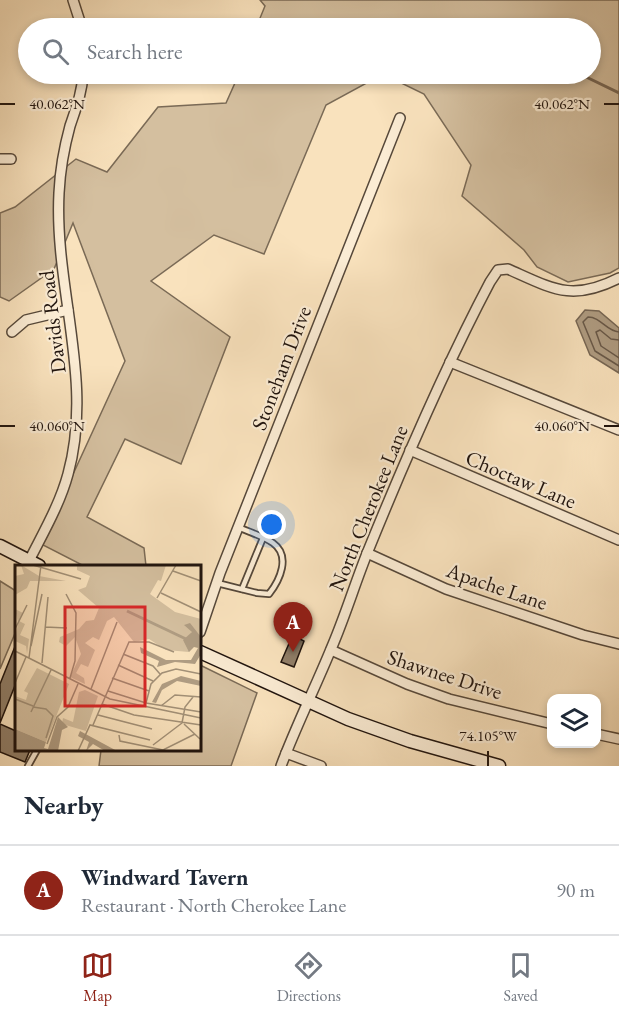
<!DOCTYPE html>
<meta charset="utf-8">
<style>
:root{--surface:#fff;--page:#f6f6f7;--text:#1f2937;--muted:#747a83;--line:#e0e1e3;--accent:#8f2418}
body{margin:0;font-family:"EB Garamond",serif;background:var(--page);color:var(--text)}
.controls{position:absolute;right:18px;bottom:18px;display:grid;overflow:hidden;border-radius:12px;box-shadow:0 3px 9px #0003}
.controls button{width:54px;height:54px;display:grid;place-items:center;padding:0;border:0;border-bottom:2px solid var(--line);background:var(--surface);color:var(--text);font:30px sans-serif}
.you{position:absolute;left:272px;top:525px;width:21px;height:21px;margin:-15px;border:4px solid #fff;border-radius:50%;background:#1a73e8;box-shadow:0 0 0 9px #1a73e833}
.badge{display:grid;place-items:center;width:39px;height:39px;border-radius:50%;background:var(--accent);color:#fff;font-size:20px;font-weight:700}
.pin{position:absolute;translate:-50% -50px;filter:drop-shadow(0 2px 3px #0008)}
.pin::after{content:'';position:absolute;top:32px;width:21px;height:18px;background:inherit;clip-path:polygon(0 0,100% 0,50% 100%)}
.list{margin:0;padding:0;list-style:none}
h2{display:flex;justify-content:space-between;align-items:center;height:78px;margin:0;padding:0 24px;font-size:26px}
h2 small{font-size:20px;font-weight:400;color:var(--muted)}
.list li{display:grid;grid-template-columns:39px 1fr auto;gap:18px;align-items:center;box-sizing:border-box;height:90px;padding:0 24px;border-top:2px solid var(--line)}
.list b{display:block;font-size:22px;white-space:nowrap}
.list p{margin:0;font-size:20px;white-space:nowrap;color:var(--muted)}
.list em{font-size:20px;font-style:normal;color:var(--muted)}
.icon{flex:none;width:33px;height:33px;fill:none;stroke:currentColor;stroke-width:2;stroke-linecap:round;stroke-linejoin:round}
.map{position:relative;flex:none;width:619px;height:766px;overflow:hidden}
.search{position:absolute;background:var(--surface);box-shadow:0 3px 9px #0003;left:18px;right:18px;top:18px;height:66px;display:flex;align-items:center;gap:15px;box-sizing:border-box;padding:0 21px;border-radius:33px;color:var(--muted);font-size:22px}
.sheet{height:168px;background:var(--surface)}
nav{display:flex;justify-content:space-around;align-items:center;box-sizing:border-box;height:84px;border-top:2px solid var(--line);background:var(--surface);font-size:16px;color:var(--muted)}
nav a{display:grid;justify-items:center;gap:3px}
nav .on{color:var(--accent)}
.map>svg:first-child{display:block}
.green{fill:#d4bf9f;stroke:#7a6a56;stroke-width:1.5}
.water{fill:#af9c82;stroke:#766654;stroke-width:1.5}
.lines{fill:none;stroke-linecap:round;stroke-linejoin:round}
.shore{stroke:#685848;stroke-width:1.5}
.stream{stroke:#766654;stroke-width:3}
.building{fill:#917f69;stroke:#20140e;stroke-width:1.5}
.service-casing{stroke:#56483a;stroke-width:8}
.minor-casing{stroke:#56483a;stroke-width:12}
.secondary-casing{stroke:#20140e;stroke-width:15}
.service{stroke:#fbecd4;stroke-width:4.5}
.minor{stroke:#fbecd4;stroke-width:9}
.secondary{stroke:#fbecd4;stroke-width:12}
.ticks{fill:none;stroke:#20140e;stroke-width:2}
.labels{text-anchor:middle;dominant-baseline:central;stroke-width:4.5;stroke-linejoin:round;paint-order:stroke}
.street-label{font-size:21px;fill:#20140e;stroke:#fbecd4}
.inset-river{fill:none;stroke:#af9c82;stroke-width:3}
.inset-road{fill:none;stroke:#a29077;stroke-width:1.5}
.view{fill:#d62828;fill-opacity:0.15;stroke:#d62828;stroke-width:3}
.inset-edge{fill:none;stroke:#20140e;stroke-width:3}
.ticks-label{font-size:15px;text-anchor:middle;fill:#20140e;stroke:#fbecd4;stroke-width:4.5;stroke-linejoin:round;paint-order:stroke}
</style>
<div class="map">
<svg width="619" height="766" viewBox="0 0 619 766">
<rect width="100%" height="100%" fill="#f9e2bd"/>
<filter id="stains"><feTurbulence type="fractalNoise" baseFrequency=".00333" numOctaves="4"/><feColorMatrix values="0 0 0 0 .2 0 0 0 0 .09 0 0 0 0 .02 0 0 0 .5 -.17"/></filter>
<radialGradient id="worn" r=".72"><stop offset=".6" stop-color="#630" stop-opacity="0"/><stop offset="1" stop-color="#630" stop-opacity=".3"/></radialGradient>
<g class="green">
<path d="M260,0H619V268L610,273L568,282L537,267L524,250L462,196L471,165L424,94L383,74L326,105L264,254L214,235L151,281L230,337L181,464L125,439L87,517L144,548L146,566H84L41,544L125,361L73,223L54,269L9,301L0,297V213L15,207L76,159L107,172L158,107L226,103L239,74H590V28H256L265,6Z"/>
<path d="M0,581L16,591V631L0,669Z"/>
<path d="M200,665L257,693L231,766H99L101,750H200Z"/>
</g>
<path class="water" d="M585,310L599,311L619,328V373L590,355L576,321Z"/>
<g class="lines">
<g class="shore">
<path d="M619,332C606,331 601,317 588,317L583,322L595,351L619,366"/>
<path d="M619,340L611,339L600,330L596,332L601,346L619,358"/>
</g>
<g class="stream">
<path d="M484,26L488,28"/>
<path d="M580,74L619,93"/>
</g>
</g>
<g class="building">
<path d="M298,638L304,641L294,667L281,662L291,639Z"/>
<path d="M16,644V683L0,723V684Z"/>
<path d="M0,724L16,731V750H30L25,762L0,752Z"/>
</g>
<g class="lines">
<g class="service-casing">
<g id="service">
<path d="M217,583L257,593L269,594C280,580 291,556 273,543C263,536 249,532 238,527"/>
<path d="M242,589L263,538"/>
<path d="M28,766L37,750"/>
</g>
</g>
<g class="minor-casing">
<g id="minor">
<path d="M73,0L82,28"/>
<path d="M0,159H11"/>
<path d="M12,332L26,320L68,310"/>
<path d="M450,362L619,430"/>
<path d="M410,450L619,540"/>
<path d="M367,553L446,589L583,635L619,644"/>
<path d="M29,561C43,533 60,504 68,474C94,380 54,288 59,193C60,171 64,148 70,126C76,108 82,93 83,74"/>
<path d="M200,632L220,573L400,118"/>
<path d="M331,650L407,684L449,699L552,724"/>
<path d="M596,734L619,739"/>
<path d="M286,753L321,766"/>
<path d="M281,766C296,726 315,688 331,649C345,617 355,583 368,551C405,460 444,369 490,282L498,270L508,269C553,289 572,302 619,278"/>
</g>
</g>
<g class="secondary-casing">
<g id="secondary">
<path d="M0,546L39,566"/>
<path d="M200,652L348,719L410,741L499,766"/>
</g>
</g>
<use href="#service" class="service"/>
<use href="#minor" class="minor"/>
<use href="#secondary" class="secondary"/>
</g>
<path class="ticks" d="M0,104H15M604,104H619M0,426H15M604,426H619M488,751V766"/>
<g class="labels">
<g class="street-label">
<text transform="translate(52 322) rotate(-97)">Davids Road</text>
<text transform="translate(281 368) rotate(-69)">Stoneham Drive</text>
<text transform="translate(521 479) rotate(23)">Choctaw Lane</text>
<text transform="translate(368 508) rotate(-68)">North Cherokee Lane</text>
<text transform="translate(497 586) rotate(19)">Apache Lane</text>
<text transform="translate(445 674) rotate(18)">Shawnee Drive</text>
</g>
</g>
<g transform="translate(15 565)">
<rect width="186" height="186" fill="#f9e2bd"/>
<path d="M6,0L24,11L51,16H15L12,23L0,30V11L9,9ZM62,0H151L146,16L143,15L135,29L160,47L186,54V72L177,66L174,87L151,85L134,74L119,77L99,52L92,56L84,75L78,72L70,78L80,85L73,102L66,99L61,108L69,113L70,119L55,112L66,89L60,72L51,81L44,77L45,72L64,64L71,56L79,55L84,43L63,25L71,22L75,11L62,5ZM0,44L8,48L4,56L10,59L5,70L14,74L12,89L11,81L0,76L3,58ZM22,103L54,119L31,177L0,164V131L11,135L13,128L9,126ZM70,125L83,131L71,166L47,159L48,153L58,157L64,127Z" fill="#d4bf9f"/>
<path d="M175,58L186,72V89L180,99L160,97L142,102L144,96L126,88L125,82L151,95H176L183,83L179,82L174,87L168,75L177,67L169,60ZM166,111L186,116V121L162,116L147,125L141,138L137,137L147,119ZM43,152L53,162L47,165L43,186H0V164L31,177L29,183L33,184ZM65,166L102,186H90L78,179L71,186L74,177L63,171Z" fill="#af9c82"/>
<path class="inset-river" d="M112,46L171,74"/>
<path class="inset-road" d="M18,0L66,14M158,6L186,16M146,28L186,47M51,29L61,48L60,96L55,113M142,33L161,0M30,62L52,63M0,64L12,40M16,81L27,29M0,86L95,134L186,153M108,89L138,101L145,109M14,93L26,0M27,98L33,32M103,100L138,116M97,113L134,126M0,118L11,92M76,124L102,57M93,126L131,138L186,147M0,134L18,141M131,138L136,119L147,108L161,104L186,109M87,139L119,150L186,160M146,141L160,130L186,132M18,142L31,144L38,151L31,173M16,147L36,105M83,150L137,164M167,158L170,142L178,132M169,159L185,174M78,160L114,77H134L159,87M104,170L105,176L148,185L180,169M32,179L42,152L53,142L63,119M138,180L167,158M63,186L75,160L135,175"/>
<path class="view" d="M50,42H130V141H50Z"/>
<rect width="186" height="186" class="inset-edge"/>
</g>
<g class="ticks-label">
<text x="57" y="109">40.062°N</text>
<text x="562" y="109">40.062°N</text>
<text x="57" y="431">40.060°N</text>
<text x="562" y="431">40.060°N</text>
<text x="488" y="741">74.105°W</text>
</g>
<rect width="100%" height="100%" filter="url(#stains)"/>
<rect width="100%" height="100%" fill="url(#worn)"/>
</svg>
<div class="controls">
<button><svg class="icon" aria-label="layers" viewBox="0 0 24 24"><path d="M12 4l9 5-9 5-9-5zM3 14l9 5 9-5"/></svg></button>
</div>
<div class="you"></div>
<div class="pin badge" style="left:293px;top:652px">A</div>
<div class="search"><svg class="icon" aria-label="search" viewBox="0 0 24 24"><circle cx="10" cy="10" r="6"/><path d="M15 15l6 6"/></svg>Search here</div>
</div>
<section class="sheet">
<h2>Nearby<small></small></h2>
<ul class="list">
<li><span class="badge">A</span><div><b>Windward Tavern</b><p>Restaurant · North Cherokee Lane</p></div><em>90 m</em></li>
</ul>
</section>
<nav>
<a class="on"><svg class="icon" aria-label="map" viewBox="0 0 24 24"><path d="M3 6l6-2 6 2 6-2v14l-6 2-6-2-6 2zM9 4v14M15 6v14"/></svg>Map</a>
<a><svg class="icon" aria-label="directions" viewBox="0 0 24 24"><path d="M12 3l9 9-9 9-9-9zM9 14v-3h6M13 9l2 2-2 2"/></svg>Directions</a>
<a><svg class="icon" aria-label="saved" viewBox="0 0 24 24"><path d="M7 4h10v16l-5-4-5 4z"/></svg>Saved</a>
</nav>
